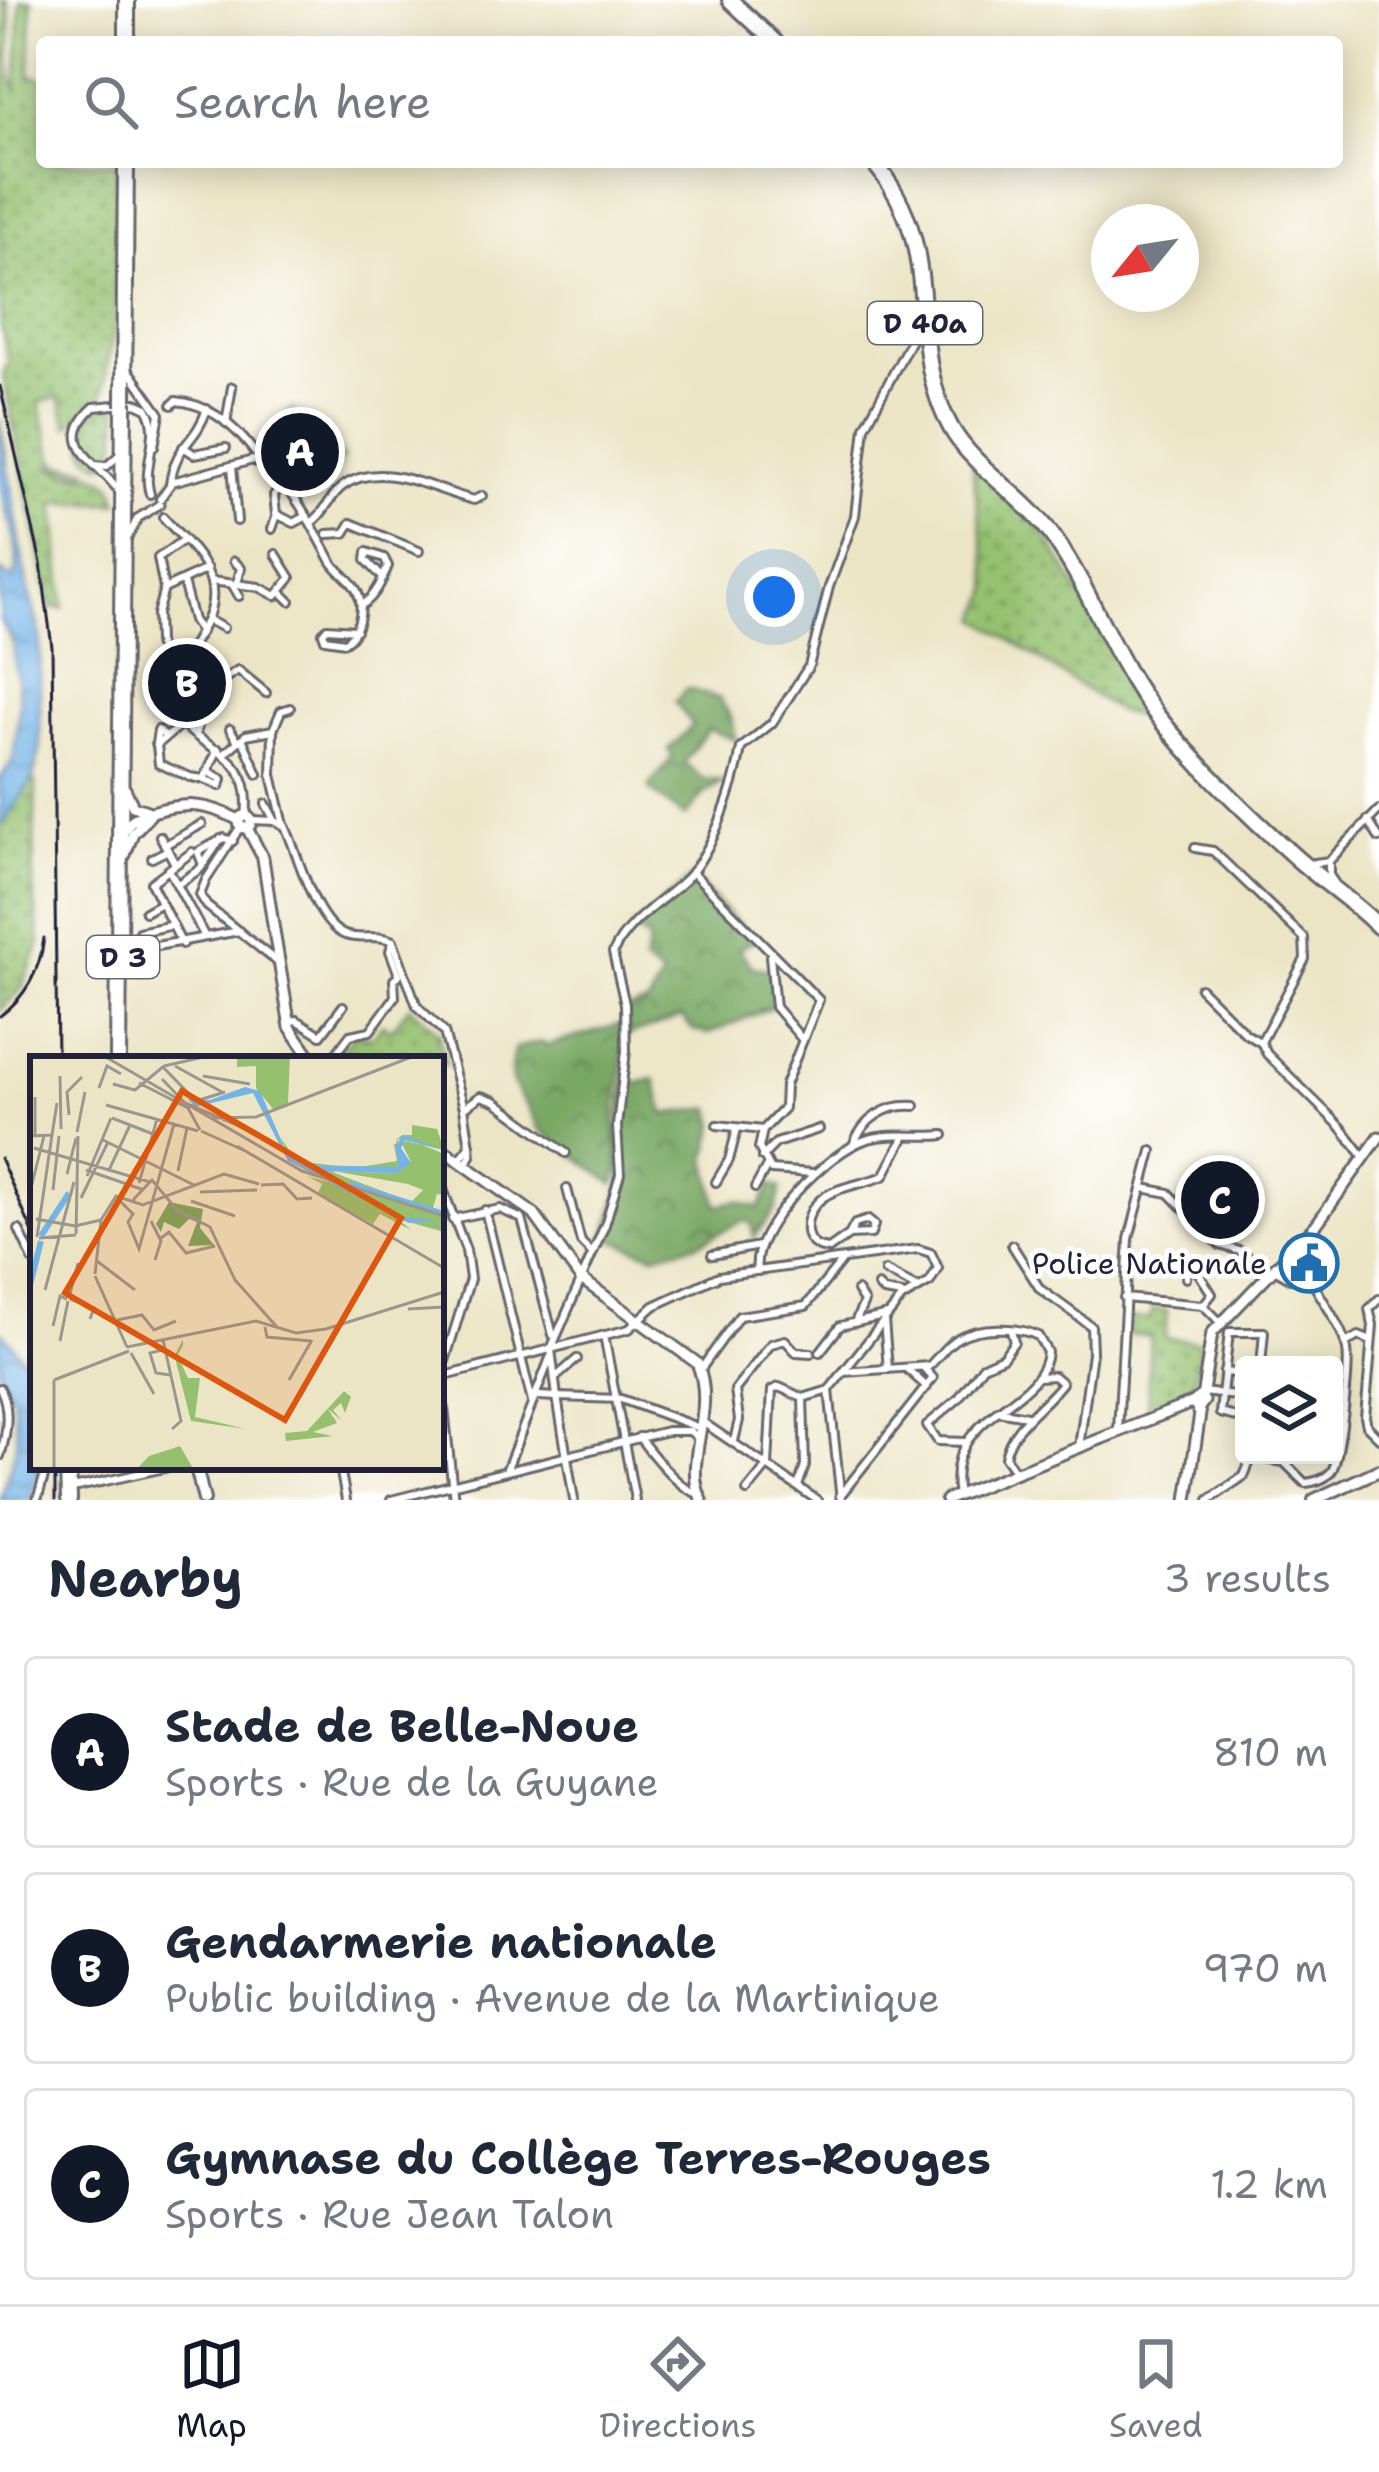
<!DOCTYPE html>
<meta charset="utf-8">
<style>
:root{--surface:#fff;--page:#f6f6f7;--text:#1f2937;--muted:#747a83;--line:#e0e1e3;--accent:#111827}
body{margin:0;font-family:"Shantell Sans",sans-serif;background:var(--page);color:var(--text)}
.controls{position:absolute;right:36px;bottom:36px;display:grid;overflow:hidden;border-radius:12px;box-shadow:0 6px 30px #0003}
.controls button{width:108px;height:108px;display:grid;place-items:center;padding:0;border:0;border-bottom:3px solid var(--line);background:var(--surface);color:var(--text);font:60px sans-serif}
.compass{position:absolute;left:1091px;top:204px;width:108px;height:108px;border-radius:50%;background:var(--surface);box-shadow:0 6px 30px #0003;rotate:240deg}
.you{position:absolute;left:774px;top:597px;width:42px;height:42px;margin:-30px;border:9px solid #fff;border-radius:50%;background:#1a73e8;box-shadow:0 0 0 18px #1a73e833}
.badge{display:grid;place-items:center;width:78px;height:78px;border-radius:50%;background:var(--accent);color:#fff;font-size:39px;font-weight:700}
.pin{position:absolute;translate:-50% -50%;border:6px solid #fff;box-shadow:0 3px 12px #0006}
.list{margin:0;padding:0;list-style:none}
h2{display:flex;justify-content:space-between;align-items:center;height:156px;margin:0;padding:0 48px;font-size:51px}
h2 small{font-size:39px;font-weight:400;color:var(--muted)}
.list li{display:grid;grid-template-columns:78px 1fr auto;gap:36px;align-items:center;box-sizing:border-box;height:192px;margin:0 24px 24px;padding:0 24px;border:3px solid var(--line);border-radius:12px}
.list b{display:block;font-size:45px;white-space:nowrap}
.list p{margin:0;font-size:39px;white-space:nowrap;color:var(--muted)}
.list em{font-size:39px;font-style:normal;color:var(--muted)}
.icon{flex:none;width:66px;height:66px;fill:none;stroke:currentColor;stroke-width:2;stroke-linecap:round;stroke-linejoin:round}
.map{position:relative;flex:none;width:1379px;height:1500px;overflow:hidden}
.search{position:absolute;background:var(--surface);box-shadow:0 6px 30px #0003;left:36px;right:36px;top:36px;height:132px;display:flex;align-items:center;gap:30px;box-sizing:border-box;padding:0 42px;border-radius:12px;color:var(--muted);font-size:45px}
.sheet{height:804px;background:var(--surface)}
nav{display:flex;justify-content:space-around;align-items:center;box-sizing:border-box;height:168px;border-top:3px solid var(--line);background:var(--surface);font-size:33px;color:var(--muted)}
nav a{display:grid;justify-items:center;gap:6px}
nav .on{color:var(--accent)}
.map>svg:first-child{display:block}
.grass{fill:url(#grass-dots);stroke:#5c7255;stroke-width:3}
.forest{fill:url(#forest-crowns);stroke:#4d644e;stroke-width:3}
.garden{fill:#95c16f;stroke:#5c7255;stroke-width:3}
.water{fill:url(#water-ripples);stroke:#4a6a91;stroke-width:3}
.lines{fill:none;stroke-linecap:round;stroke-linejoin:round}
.minor-casing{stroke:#68666b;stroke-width:12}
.tertiary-casing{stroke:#68666b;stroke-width:15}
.secondary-casing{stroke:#68666b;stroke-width:16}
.primary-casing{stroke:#68666b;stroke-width:20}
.minor{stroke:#fff;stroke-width:6}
.tertiary{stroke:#fff;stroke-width:9}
.secondary{stroke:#fff;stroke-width:10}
.primary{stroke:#fff;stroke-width:14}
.rail{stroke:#22223b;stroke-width:3}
.primary-bridge-casing{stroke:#68666b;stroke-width:20;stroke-linecap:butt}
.primary-bridge{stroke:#fff;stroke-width:14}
.labels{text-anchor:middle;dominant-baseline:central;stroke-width:10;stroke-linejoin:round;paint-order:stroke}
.shield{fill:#fff;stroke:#646476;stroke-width:3}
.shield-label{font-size:27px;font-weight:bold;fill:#22223b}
.poi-label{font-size:30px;fill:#22223b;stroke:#fff;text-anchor:end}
.inset-river{fill:none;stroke:#73b3e7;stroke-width:6}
.inset-road{fill:none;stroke:#9b978e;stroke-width:3}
.view{fill:#de560e;fill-opacity:0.15;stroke:#de560e;stroke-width:6}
.inset-edge{fill:none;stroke:#22223b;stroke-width:6}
</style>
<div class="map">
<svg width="1379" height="1500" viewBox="0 0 1379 1500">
<defs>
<pattern id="grass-dots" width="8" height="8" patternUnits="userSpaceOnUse" patternTransform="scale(3)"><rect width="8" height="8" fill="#95c16f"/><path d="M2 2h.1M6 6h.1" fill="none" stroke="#799c5c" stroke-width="1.8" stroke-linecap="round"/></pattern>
<pattern id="forest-crowns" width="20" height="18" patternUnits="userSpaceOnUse" patternTransform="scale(3)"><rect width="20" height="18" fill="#78a762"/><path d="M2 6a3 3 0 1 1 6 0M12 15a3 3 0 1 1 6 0" fill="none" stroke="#628852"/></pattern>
<pattern id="water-ripples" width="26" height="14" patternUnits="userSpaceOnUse" patternTransform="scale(3)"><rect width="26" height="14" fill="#73b3e7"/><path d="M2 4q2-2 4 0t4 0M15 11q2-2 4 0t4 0" fill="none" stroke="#5e91bc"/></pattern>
</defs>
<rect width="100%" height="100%" fill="#fff"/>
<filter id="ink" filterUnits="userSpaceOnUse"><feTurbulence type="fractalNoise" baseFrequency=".00833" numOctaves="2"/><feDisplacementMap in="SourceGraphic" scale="24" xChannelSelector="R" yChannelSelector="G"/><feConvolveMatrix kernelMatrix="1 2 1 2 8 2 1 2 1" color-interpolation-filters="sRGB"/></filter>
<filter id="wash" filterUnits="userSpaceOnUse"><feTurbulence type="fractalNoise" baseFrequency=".004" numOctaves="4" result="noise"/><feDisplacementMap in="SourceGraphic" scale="48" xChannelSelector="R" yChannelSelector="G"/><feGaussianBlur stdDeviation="2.7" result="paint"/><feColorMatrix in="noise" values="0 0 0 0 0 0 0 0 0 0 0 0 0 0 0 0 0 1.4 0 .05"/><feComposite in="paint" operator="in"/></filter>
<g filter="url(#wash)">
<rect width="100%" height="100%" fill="#ebe5c5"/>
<g class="grass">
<path d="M1,0H7C19,35 0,56 16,89L21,0H32L30,76L42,78V162H117L114,328L102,399L68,427L59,397L39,402L53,458L58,464L87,468L84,473L48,466L68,474L86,476L89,472C105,479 116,483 118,503H55L64,608H51L3,375L9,361L0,322V102C13,83 0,76 0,56C1,32 12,27 1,0Z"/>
<path d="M102,407L118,408V443L110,462L101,464L88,456L84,446L88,417Z"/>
<path d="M971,460L1046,535L1152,717L1119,712L979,619L990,589Z"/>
<path d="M32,780L36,782L33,887L40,943L21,990L0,1011V828Z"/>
<path d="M410,1006L441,1034L438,1036L446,1064L431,1054L427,1059H350L341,1050L353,1035L373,1036L383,1024L391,1030Z"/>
<path d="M1152,1309L1167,1311L1165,1338L1201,1342L1192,1393L1147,1414L1150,1336L1126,1334V1318L1150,1319Z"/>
</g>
<g class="forest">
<path d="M687,688L720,699L731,717L736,740L708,729L684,762L703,779L723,781L705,793L685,817L648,788L673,756L668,750L693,725L675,702Z"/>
<path d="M692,877L755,940L739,949L752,967L771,970L773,1007L708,1034L693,1030L682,1017L628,1035L627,1010L649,1003L662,976L644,963L649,940L631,929Z"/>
<path d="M622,1024C628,1059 615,1093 615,1128C615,1147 623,1167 614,1184L538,1128C528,1094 501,1094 515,1048L542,1042L546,1046Z"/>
<path d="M627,1066L629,1085L655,1079L665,1114L712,1108L716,1125L707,1158L717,1205L738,1201L759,1208L771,1184L781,1188L776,1209L754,1238L751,1222L742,1221L697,1244L654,1255L605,1237L622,1182L618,1135Z"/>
</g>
<path class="garden" d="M292,409L343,458L308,495L257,445Z"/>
<g class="water">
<path d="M0,420L27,584L40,634V750L32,780L0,828V779L13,760L20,702L12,641L0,620V571L14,580C24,549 5,518 1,487C0,466 0,442 0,420Z"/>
<path d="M0,1330L33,1369V1467H40L30,1500H0L15,1451L17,1433L13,1399L0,1373Z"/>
</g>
</g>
<g filter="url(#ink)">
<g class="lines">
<g class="minor-casing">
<g id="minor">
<path d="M128,369L160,414L154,446"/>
<path d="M172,405L176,401C210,404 236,427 256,454"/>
<path d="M226,423L232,387"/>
<path d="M183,447L194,454L226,448"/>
<path d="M256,462L277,474L260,456"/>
<path d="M94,465L107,466L118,456"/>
<path d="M232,466L237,521"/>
<path d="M277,474C300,501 315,531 332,562C339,573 352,580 357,591C365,608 359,633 345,642L325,639L323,633L327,628L356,630"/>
<path d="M284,483L274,495L276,514L294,523L307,516"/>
<path d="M170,484C176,442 195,445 207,409"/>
<path d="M119,492C104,465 51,446 94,407L136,403L147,408C163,433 141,466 150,494"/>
<path d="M160,499L172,482L253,460"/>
<path d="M163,517C177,533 195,548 205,567C236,625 159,658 174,706C188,755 256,742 246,816"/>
<path d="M312,522C326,513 329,496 343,486C383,458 435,491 474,500L482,496"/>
<path d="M272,529L277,515"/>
<path d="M327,534L345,533L351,523L419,551"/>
<path d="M127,539L138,518L160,504"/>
<path d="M234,561L241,568L237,584"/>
<path d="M211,581L259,587L276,596L291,578L276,554"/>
<path d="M183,582L193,620L201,632"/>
<path d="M232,584L239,596"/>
<path d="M164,589L207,569"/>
<path d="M281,592L290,601"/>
<path d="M362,605C376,596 382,581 388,566L384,558L367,552L366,560L383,578"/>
<path d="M208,620L223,628"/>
<path d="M174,681L163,671L158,642L157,614L164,589L158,558L183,540"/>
<path d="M175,711L238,670L266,693"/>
<path d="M182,724L157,745L159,764L190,777L204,779L218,749"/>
<path d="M230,729L237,740"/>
<path d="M273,730L272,775L284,825"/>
<path d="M196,733L199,722L211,711"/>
<path d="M242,738L258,774"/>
<path d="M156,744L158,730L166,737"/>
<path d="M225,753L246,735L273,730L281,711L290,708"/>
<path d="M204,779L220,786L222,779L209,772"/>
<path d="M266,804L275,821"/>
<path d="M251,820L275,821L285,826C299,856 314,923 345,935C362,941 377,933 393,941L417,1006L444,1032L464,1108"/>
<path d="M1368,820L1379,838"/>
<path d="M241,826L206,880L200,895L207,906L276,961"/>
<path d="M160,836L174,862"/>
<path d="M165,845L202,824"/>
<path d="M1195,848L1213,851L1304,938L1305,959L1261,1042L1267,1054L1341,1127L1364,1157"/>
<path d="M152,858L168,850"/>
<path d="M1329,861L1379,810"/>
<path d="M1308,864L1329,861V875L1335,884"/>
<path d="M203,865L198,852L224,838L233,841"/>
<path d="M169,870L204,935"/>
<path d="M692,872L819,1000L785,1085L784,1108L763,1130L759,1148L771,1170L813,1173"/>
<path d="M178,884L200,869L221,839"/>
<path d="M145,912L161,903"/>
<path d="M182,944L151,883L192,852"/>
<path d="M140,949L239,931"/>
<path d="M770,956L775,1007L801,1038"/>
<path d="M139,968V932L173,925"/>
<path d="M1200,988L1246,1034L1260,1042"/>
<path d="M288,1021L297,1020L321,1035L343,1006"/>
<path d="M332,1059L350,1035L370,1031L395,997L394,980L399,975L390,951L393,941"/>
<path d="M717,1125L763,1130"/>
<path d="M853,1145C864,1118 886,1104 915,1106"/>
<path d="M470,1146L464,1108L481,1096L495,1101L566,1153"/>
<path d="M762,1157L776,1143L819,1129"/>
<path d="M460,1159L470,1146L471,1156L465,1165"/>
<path d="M716,1182L729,1160L737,1129"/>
<path d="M441,1184L466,1250L470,1279L441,1374"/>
<path d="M755,1188L767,1166"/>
<path d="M1143,1188L1169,1193L1220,1245L1243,1252L1267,1276"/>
<path d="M567,1189L581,1242L592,1253"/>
<path d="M485,1210L532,1402"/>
<path d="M452,1219L500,1209L522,1219L553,1335"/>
<path d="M19,1230L33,1260"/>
<path d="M1012,1245L1040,1289L1091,1326L1092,1353L1079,1447"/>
<path d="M829,1249C800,1248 802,1216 820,1200C836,1186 865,1184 884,1176L905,1136"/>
<path d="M829,1249L849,1235L855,1224L868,1220L874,1225L871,1234L849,1235"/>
<path d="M712,1255L759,1246"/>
<path d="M757,1271C750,1229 828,1151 868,1139C893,1132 919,1138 944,1135"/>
<path d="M885,1271L918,1288"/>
<path d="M1186,1278L1188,1269H1196L1212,1294L1204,1304"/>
<path d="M878,1286L884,1292L902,1295"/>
<path d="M1124,1298L1203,1305L1221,1323"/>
<path d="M1379,1299L1369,1309L1373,1325L1365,1417L1367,1426L1379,1438"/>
<path d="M856,1320L864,1302L857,1291"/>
<path d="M884,1320L888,1369"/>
<path d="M604,1335L635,1500"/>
<path d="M1345,1343L1359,1336L1371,1341"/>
<path d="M820,1352L840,1326L888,1315"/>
<path d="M701,1369L739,1316L806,1306L841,1262"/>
<path d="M907,1369L927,1387"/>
<path d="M843,1372L929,1366C939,1357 946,1344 958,1338C979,1326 1017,1326 1038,1336L1047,1352C1043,1407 942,1413 958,1495"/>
<path d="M1224,1372L1244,1374"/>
<path d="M441,1377L629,1329L654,1306L719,1276L918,1249L931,1253L938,1268L930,1282L902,1298L829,1390"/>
<path d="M555,1378L577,1359"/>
<path d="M441,1381L454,1500"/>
<path d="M0,1388C11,1409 7,1434 0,1456"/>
<path d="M829,1390L841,1500"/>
<path d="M1203,1392L1244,1397"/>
<path d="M538,1396L557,1397L551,1349L605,1225L620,1174L617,1126L626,1051L625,1004L613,953C628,920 661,903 686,879C713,851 735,786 741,748L772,723L809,666L829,587L855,516L865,427L921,321"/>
<path d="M997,1411L1027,1416"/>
<path d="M1244,1419L1220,1413L1229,1332H1264L1261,1365"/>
<path d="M704,1423L817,1500"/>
<path d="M1118,1430L1129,1239L1152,1151"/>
<path d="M639,1437C650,1452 680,1490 697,1493"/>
<path d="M734,1441L739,1420L735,1390L771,1344L785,1340L796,1352L811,1353"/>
<path d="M965,1442L938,1441L927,1425L958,1399L983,1366L1003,1357L1014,1342L1011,1331"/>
<path d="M1251,1457L1284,1462L1305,1483C1315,1482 1324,1480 1331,1472C1340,1462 1350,1366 1347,1350C1343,1328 1324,1303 1313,1283L1290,1278L1274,1269"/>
<path d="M340,1467L346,1500"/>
<path d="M506,1471L550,1358"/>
<path d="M1016,1472L1005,1457C1012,1424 1043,1408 1062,1383L1054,1376L1037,1377"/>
<path d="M798,1486L805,1466L803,1398"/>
<path d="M69,1489L169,1467"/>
<path d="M747,1491L768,1465L772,1390L779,1387L803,1398L829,1390"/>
<path d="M840,1496L933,1378L924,1368"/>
<path d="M37,1500L47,1467"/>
<path d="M391,1500L667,1431H690L698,1438"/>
<path d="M574,1500L557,1397L621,1399L700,1428"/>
<path d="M1209,1500L1244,1476L1251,1459"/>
</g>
</g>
<g class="tertiary-casing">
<g id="tertiary">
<path d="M125,789L133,806L150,812"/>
<circle cx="245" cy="822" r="6"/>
<path d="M247,828L263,858L274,931"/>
<path d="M122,835C129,818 137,817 152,812C186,802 207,803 239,820"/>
<path d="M125,855L133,833L150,815"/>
<path d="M274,931L290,1027L312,1059"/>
<path d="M441,1148L534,1214L580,1278L697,1363C718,1411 681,1463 702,1500"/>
<path d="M1202,1398L1212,1333L1316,1225L1379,1137"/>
<path d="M946,1500L1194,1402"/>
<path d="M1187,1500L1200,1414L1194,1402L1199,1397L1204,1401L1199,1408"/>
</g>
</g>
<g class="secondary-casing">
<g id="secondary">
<path d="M196,1467L204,1500"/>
<path d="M1314,1500L1379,1470"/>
</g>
</g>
<g class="primary-casing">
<g id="primary">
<path d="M730,0L775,42"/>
<path d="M127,42V0"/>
<path d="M873,162C948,247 903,343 951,428C974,468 1017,491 1045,526C1090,583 1111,657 1156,714C1196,765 1247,814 1295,857C1323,882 1353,901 1379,927"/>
<path d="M124,401L126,162"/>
<path d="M118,1057L124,406"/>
<path d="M68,1467L69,1500"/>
</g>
</g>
<use href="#minor" class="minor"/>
<use href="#tertiary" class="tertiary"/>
<use href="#secondary" class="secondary"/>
<use href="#primary" class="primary"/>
<g class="rail">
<path d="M0,386L41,563L52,647L57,1059"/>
<path d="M0,1016C27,996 40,970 44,938"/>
<path d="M0,1158L33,1233"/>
<path d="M55,1500V1467"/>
</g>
<g class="primary-bridge-casing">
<path id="primary-bridge" d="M124,401V406"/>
</g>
<use href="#primary-bridge" class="primary-bridge"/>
</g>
</g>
<defs>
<g id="civic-ring" transform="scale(3)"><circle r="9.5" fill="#fff" stroke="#1f6fb2" stroke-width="1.5"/><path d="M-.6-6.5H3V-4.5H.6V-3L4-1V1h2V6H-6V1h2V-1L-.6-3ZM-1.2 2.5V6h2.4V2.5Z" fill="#1f6fb2"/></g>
</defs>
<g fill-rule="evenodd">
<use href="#civic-ring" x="1309" y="1263"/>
</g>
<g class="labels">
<g class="shield">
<rect x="868" y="302" width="114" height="42" rx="9"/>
<rect x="87" y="936" width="72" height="42" rx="9"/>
</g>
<g class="shield-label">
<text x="925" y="323">D 40a</text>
<text x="123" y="957">D 3</text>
</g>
<g class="poi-label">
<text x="1267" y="1263">Police Nationale</text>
</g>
</g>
<g transform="translate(30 1056)">
<rect width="414" height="414" fill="#ebe5c5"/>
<path d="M382,69L407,73L414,94L368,83L369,111L316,114L276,110L267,106L259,100L250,81L267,105L324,112L367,105L364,88H366L367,83L372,79H382ZM383,85L414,98V139L407,138L403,152L414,156V176L368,163L381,174L350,158L343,168L288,137L292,128L277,120L317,131L285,115L367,117L381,106L371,86ZM297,114L378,128L393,134L381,146ZM153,283V290L148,298L150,305L158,322H170L165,361L216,373L161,365L146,306V297ZM314,335L321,341L315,357L311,347L303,354L312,365L298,353L307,367L283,376L303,380L256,385L255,377L277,375ZM150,390L164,414H106L119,400Z" fill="#95c16f" fill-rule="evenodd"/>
<path d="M139,146L173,153L170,172L184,189L158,190L167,166L159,163L149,173L134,166L131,176L126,168Z" fill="#78a762"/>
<path d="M207,0H260L258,48L244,54L226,32V10L207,11Z" fill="#95c16f"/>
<path d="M122,0L157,42L180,44L215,31L230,35L255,93L275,109L369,111L365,91L373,79L414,94L375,84L371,92L381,107L367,117L285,115L319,128L318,132L327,135L354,149L368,161L398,163L414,174L398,165L379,167L258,105L223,37L165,51Z" fill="#73b3e7"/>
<path class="inset-river" d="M319,128L414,158M11,180L39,137M0,229L11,185"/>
<path class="inset-road" d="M74,0L272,115L414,160M134,10L178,0M145,10L192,36M133,11L166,45L195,36M30,20L31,73M173,20L220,28M132,23L155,47L221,75M109,27L158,52L170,74M83,28L105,34L134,10M69,32L77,10L91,18M76,49L168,75M39,59L37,36L52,21M82,62L123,78M182,62L226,61L384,0M171,75L213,94M47,76L55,36M0,80L22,79L27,47M5,80V41M71,83L166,130M207,90L414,212M4,92L120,126L103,144M56,114L114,134M79,114L100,69M148,115L157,72M37,118L46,82M57,120L81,62M121,123L147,154L180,171L205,224L247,271M109,127L127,63M231,129L253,128L267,143L282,142M23,134L29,80M0,136L14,80M170,136L227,134M51,142L78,86M90,145L103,158L98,166L109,193L144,68M161,145L205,160M6,163L45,170L71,164M121,165L131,185L125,204M46,178L48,80M7,181L22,79M9,182L46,179M131,182L139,176L156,197L185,190M67,205L105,234M65,218L71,164L86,140L113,149L194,118L229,128M65,220L97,291M15,234L44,126M39,242L48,207M40,243L64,252L60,263M378,253L414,251M87,264L112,259L124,274L146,265M23,270L30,240L37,243M235,271L237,281L281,285M133,284L151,365L142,373M30,285L38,245M97,291L226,265L266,277L296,273L414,236M136,293L120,297L126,317L140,319M101,297L124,338M24,324L99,295M259,324L282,284M24,414V324"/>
<path class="view" d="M152,35L371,162L255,364L35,237Z"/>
<rect width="414" height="414" class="inset-edge"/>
</g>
</svg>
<div class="controls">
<button><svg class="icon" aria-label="layers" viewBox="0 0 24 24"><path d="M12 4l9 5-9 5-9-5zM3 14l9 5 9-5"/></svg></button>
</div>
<svg class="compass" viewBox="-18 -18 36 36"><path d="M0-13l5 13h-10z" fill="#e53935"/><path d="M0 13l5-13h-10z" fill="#747a83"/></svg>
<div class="you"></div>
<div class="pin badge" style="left:300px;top:452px">A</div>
<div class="pin badge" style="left:187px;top:683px">B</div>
<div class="pin badge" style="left:1220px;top:1200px">C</div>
<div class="search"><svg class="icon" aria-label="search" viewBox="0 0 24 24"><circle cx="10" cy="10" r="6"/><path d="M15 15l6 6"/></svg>Search here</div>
</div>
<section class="sheet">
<h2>Nearby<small>3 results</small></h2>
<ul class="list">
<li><span class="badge">A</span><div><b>Stade de Belle-Noue</b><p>Sports · Rue de la Guyane</p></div><em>810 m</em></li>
<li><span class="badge">B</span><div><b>Gendarmerie nationale</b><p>Public building · Avenue de la Martinique</p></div><em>970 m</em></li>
<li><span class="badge">C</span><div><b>Gymnase du Collège Terres-Rouges</b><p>Sports · Rue Jean Talon</p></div><em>1.2 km</em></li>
</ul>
</section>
<nav>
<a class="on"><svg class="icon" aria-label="map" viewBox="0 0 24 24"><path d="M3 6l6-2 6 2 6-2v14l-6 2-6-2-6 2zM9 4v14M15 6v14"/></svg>Map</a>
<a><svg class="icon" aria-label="directions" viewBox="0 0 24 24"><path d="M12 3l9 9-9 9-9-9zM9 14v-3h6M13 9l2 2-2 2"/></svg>Directions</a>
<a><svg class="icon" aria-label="saved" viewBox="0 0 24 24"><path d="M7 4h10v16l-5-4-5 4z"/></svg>Saved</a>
</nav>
